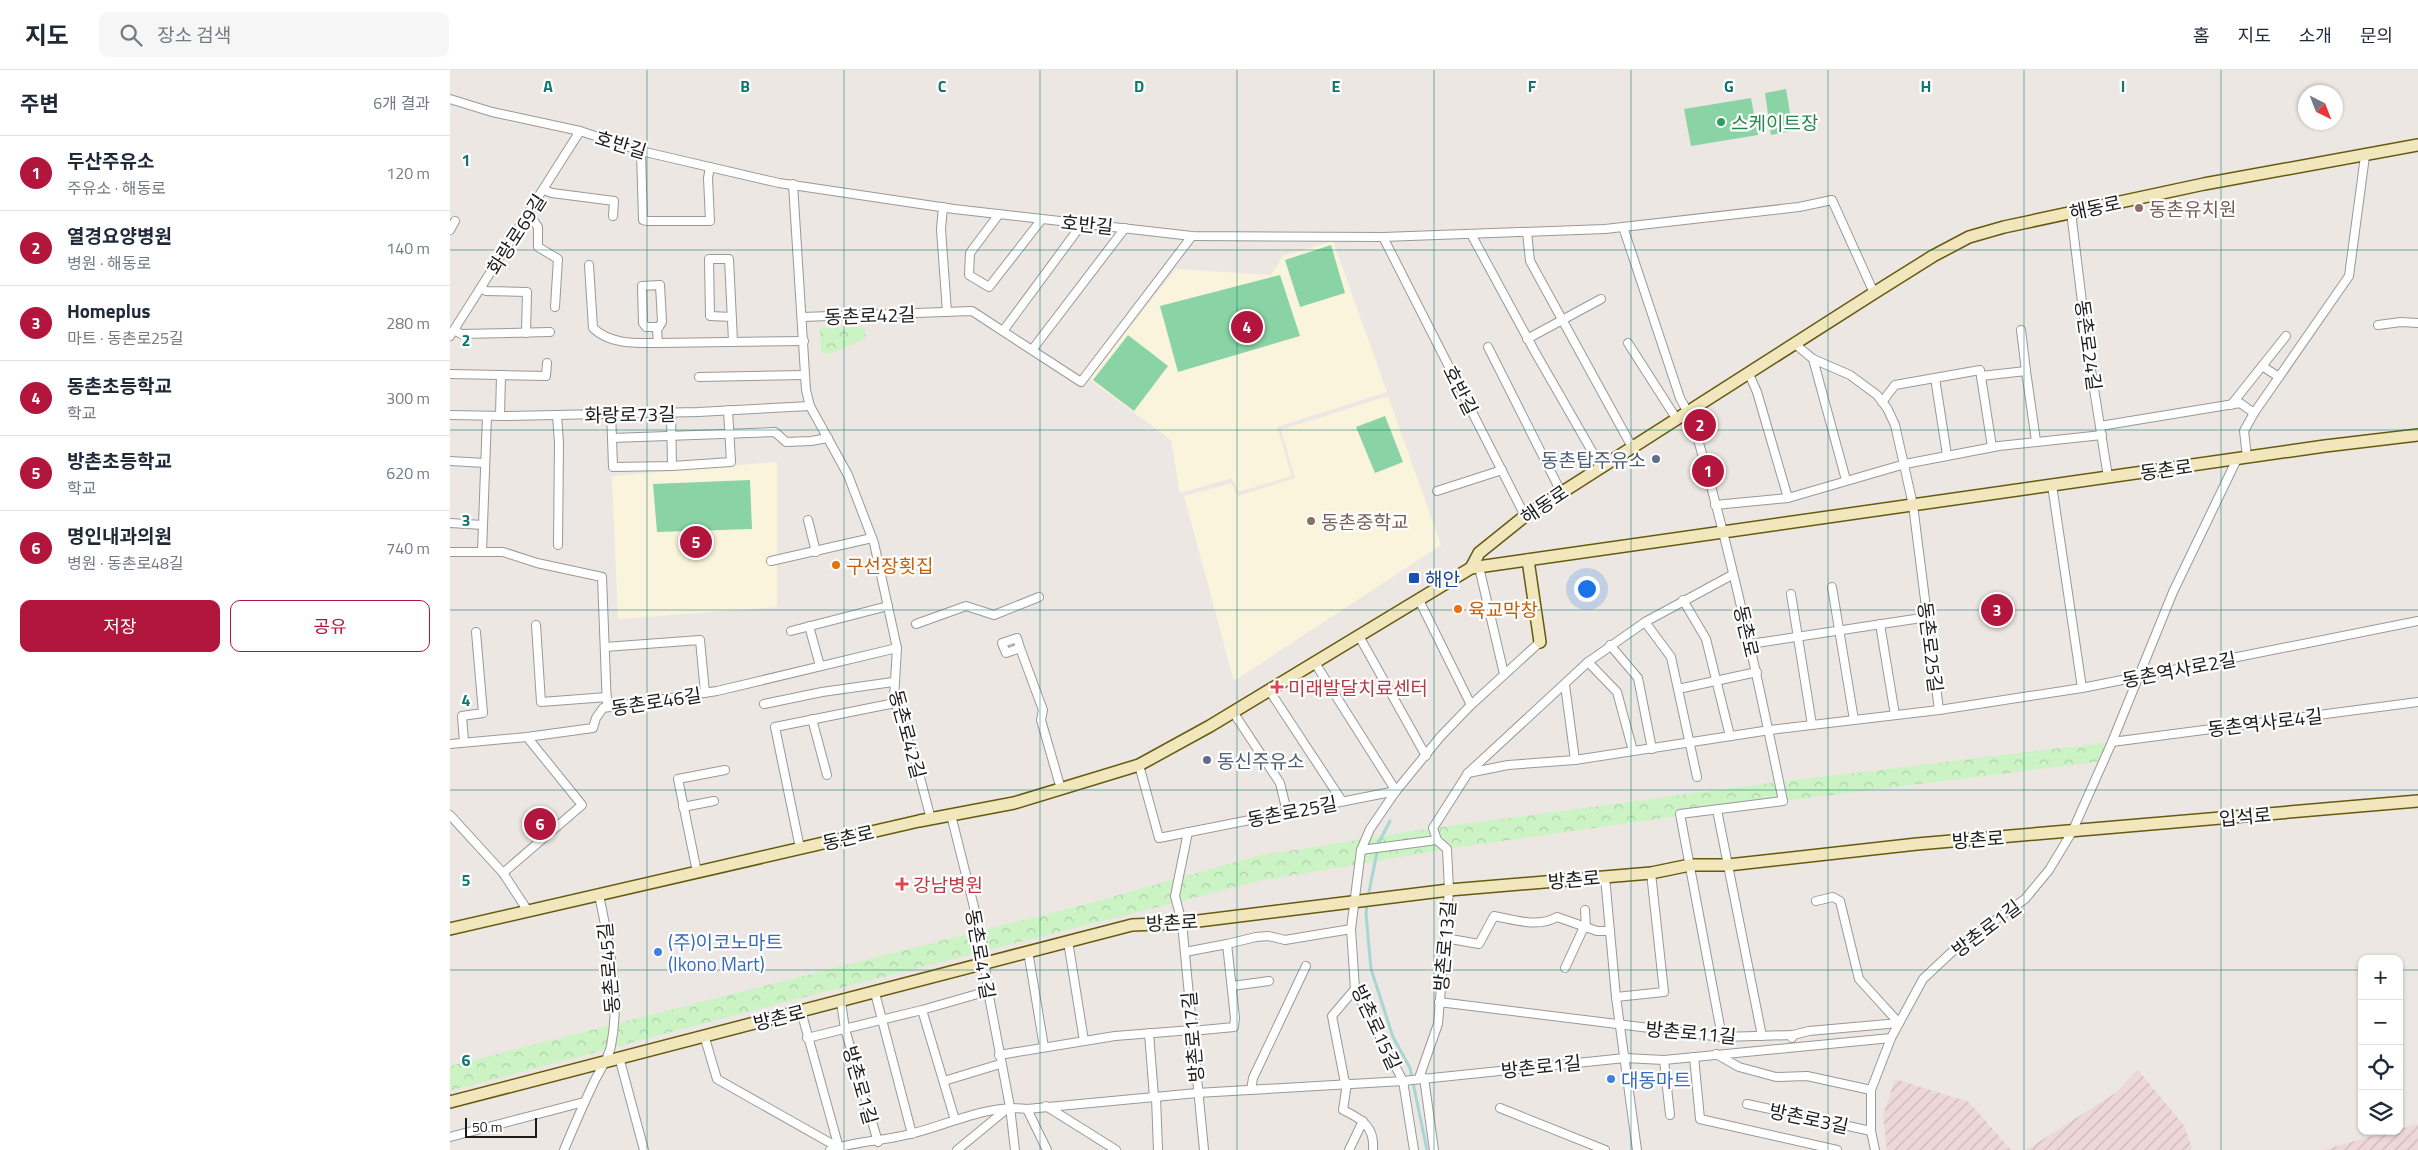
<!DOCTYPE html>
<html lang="ko">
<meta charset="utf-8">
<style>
:root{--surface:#fff;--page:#f6f6f7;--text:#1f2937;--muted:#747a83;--line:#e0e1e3;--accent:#b3163c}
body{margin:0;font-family:"Titillium Web","Noto Sans KR",sans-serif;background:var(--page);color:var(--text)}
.controls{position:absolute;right:15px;bottom:15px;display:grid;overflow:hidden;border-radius:10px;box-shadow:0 1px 4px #0004}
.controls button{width:45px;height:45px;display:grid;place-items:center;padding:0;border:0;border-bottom:1px solid var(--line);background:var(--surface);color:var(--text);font:25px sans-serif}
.compass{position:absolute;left:1848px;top:15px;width:45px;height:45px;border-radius:50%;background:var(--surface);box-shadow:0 1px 4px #0004;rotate:138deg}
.scale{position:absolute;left:15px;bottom:12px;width:72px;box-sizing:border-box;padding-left:5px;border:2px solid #1c1c1c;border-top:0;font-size:14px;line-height:18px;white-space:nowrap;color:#1c1c1c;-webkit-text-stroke:4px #fff;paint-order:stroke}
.you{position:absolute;left:1136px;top:518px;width:18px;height:18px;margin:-12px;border:4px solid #fff;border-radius:50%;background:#1a73e8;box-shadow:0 0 0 8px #1a73e833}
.badge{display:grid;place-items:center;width:32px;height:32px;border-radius:50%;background:var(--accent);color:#fff;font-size:16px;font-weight:700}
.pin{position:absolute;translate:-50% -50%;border:2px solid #fff;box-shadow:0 1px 5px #0006}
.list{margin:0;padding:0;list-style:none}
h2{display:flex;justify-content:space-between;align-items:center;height:65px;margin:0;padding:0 20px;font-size:21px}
h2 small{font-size:16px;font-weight:400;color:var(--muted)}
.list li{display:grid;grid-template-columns:32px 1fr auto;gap:15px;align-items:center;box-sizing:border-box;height:75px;padding:0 20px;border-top:1px solid var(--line)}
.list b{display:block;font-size:19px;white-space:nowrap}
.list p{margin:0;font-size:16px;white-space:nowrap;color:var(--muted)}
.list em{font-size:16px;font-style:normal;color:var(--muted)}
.actions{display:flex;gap:10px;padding:15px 20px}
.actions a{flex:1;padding:11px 0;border:1px solid var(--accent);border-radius:10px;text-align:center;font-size:18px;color:var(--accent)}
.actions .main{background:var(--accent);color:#fff}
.icon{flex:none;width:28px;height:28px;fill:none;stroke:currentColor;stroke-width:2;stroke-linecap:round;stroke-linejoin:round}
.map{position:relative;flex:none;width:1968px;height:1080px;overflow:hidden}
header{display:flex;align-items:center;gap:30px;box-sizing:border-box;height:70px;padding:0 25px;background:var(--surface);border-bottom:1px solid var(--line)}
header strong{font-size:24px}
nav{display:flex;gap:28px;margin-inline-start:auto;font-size:18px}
.search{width:350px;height:45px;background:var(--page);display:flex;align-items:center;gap:12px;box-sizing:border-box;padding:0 18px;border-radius:10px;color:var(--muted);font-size:19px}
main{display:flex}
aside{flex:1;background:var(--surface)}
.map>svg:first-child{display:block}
.education{fill:#fbf4dd}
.military{fill:url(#military-furrows)}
.park{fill:url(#park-crowns)}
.pitch{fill:#89d3a5}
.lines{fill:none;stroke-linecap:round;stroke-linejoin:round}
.stream{stroke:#a8d6d5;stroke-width:3}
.street-casing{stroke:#999;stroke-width:10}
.secondary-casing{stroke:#665a10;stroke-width:14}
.street{stroke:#fff;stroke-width:8}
.secondary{stroke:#f2e7bc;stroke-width:11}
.grid{fill:none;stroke:#0f766e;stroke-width:1;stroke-opacity:0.55}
.leisure-dot{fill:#2e9e5b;stroke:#fff;stroke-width:2}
.education-dot{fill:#8d6e63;stroke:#fff;stroke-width:2}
.service-dot{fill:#5c6f8a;stroke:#fff;stroke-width:2}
.food-dot{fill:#e8710a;stroke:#fff;stroke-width:2}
.transit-dot{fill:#1a4fb4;stroke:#fff;stroke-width:2}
.health-dot{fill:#e0444e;stroke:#fff;stroke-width:2}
.shop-dot{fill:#3f7fe0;stroke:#fff;stroke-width:2}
.labels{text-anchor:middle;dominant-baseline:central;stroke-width:4.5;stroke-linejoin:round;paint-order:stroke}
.leisure-label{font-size:19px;fill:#27864d;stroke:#fff;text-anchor:start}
.street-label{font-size:19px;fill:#1c1c1c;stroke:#fff}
.education-label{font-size:19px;fill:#785e54;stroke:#fff;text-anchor:start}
.service-label{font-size:19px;fill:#4e5e75;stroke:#fff;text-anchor:end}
.food-label{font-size:19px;fill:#c56008;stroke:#fff;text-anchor:start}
.transit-label{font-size:19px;fill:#164399;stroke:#fff;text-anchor:start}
.health-label{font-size:19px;fill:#be3a42;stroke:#fff;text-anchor:start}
.shop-label{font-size:19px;fill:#366cbe;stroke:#fff;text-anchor:start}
.grid-label{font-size:16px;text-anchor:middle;font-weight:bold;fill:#0f766e;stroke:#fff;stroke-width:4.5;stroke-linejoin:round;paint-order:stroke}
</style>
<header>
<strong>지도</strong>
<div class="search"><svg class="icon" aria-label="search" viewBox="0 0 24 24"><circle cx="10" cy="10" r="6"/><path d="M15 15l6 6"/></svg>장소 검색</div>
<nav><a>홈</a><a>지도</a><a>소개</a><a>문의</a></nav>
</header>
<main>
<aside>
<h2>주변<small>6개 결과</small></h2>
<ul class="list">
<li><span class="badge">1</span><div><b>두산주유소</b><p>주유소 · 해동로</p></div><em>120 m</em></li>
<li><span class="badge">2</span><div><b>열경요양병원</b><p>병원 · 해동로</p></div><em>140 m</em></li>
<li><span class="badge">3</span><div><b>Homeplus</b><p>마트 · 동촌로25길</p></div><em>280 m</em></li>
<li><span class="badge">4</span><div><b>동촌초등학교</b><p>학교</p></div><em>300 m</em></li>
<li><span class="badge">5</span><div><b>방촌초등학교</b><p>학교</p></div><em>620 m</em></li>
<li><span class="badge">6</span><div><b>명인내과의원</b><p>병원 · 동촌로48길</p></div><em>740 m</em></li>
</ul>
<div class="actions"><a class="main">저장</a><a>공유</a></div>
</aside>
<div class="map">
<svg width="1968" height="1080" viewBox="0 0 1968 1080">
<defs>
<pattern id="military-furrows" width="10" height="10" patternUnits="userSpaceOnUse" patternTransform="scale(1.25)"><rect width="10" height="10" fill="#edd8d7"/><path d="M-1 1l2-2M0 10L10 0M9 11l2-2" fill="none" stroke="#cbb9b8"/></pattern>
<pattern id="park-crowns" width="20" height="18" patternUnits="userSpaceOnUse" patternTransform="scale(1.25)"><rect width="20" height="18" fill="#ccf3c4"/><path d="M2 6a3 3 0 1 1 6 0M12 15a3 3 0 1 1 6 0" fill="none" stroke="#afd0a8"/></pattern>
</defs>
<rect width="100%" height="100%" fill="#ece7e3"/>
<g class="education">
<path d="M883,171L937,322L827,357L842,406L788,422L782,408L730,423L721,370L639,309L726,199L821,205L833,186Z"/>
<path d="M938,326L991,475L784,611L734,426L781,413L788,426L845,408L831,360Z"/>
<path d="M327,392V537L168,549L162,406Z"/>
</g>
<g class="military">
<path d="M1688,1000L1735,1057L1742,1080H1576L1667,1022Z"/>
<path d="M1445,1009L1519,1032L1561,1080H1437L1433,1046Z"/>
<path d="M1968,1054V1080H1873L1940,1061H1949V1059Z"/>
</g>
<g class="park">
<path d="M414,257L416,268L380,284L371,282L370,258Z"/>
<path d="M1662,672L1653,691L1333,731L997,779L809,811L331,933L0,1021V996L648,831L807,786L983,758L1329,712Z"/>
</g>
<g class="pitch">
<path d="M1336,19L1343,61L1321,65L1315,23Z"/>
<path d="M1301,28L1308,65L1241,76L1234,39Z"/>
<path d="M881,175L895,223L850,237L835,190Z"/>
<path d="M830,205L850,266L728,302L710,236Z"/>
<path d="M678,265L718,296L684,341L643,310Z"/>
<path d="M935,346L953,392L925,403L906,357Z"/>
<path d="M300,410L302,459L207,462L203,414Z"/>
</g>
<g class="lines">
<g class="stream">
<path d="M918,827L929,772L940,751"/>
<path d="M917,833L916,844L921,899L943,967L960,998L977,1080"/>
</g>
<g class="street-casing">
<g id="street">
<path d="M0,29L42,42L130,61L191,81L329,113L504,139L742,166L933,167L1155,159L1349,137L1382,130L1424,223"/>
<path d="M191,81L193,150L197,151H260L258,108L260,97"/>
<path d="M343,114L356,320L360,336L398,405L424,473L447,578L444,628L468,700L481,749"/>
<path d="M94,120L102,123L164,131L163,146"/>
<path d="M493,137L491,159L497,242"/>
<path d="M1621,142L1638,281L1658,407"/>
<path d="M79,144L88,157V177L108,189L105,237"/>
<path d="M549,144L520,183L519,205L539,217L592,149"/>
<path d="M1173,157L1230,328L1237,341"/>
<path d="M0,160L5,151"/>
<path d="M1077,162L1080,191L1182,377"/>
<path d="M1021,164L1085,282L1151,397"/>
<path d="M933,167L1075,446"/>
<path d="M139,195L143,258C161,275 186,273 208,273"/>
<path d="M31,218L36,221L77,222L76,263"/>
<path d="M282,247L260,246L259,189H279L283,271"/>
<path d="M352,247L522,241L631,312L742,166"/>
<path d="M1928,255L1951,252L1968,253"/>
<path d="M209,257H196L193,253L192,216L210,215L212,252L207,260L208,273L354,271"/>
<path d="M4,260L11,264L100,262"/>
<path d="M1571,260L1576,301"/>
<path d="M553,261L632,154"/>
<path d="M0,266L130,61"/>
<path d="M1077,269L1151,229"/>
<path d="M1178,273L1226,348"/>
<path d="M1345,274L1363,289L1400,305L1427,325L1437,338L1445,355L1463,435L1489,640"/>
<path d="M1038,277L1111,422"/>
<path d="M582,280L675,158"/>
<path d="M1363,289L1396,410"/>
<path d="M1812,296L1829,307"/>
<path d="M0,304L51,305"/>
<path d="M1299,304L1307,322L1338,428"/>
<path d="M1531,306L1576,301L1586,371"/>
<path d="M249,307L355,305"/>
<path d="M1485,308L1497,385"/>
<path d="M1432,332L1445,315L1530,300L1542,377"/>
<path d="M1781,335L1836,266"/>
<path d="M1239,339C1278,468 1306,600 1333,731L1230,744L1272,967"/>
<path d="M161,344L162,368L325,362L336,372L361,371L378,368"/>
<path d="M0,345L55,346L248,342L360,336"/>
<path d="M107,345L109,373L108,475"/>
<path d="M50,346L51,305L96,306L97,293"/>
<path d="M1650,356L1790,333L1804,343L1899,206L1915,86"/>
<path d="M162,368L163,397L222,396L221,343"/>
<path d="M1797,387L1794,361L1804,343"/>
<path d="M0,391L35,393"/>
<path d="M222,396L281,392L278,340"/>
<path d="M1602,415L1632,618"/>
<path d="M987,421L1052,400"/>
<path d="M1265,435L1338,428L1455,394L1549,376L1652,365"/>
<path d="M358,450L366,482"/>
<path d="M0,453L33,455"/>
<path d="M0,482H53L87,493L152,507L157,637"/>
<path d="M32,482L37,346"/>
<path d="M321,491L422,468"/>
<path d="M1029,497L1054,604"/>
<path d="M1382,517L1404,650"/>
<path d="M1341,524L1362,655"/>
<path d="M969,530L1021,635"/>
<path d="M1233,530L1256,569L1280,666"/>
<path d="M1195,552L1221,587L1247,707"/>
<path d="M466,554L516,536L544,545L589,527"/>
<path d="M1430,554L1445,645"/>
<path d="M86,555L91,632L157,627"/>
<path d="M359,556L370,596"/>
<path d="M341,561L438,536"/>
<path d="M909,566L976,686"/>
<path d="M1300,574L1478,547"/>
<path d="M1160,575L1188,608L1202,679"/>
<path d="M155,577L250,570L255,623"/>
<path d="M570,578L567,568L552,573L556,583L570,578L593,640L591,650L611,719"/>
<path d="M1138,592L1167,622L1183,681"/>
<path d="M1115,615L1125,690"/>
<path d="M1228,619L1307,602"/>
<path d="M819,620L892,731"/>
<path d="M314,634L372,622L443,612"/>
<path d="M783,642L830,713L837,742"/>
<path d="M362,649L377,705"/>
<path d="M14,672L12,646L33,643L26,562"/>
<path d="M1662,672L1968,632"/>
<path d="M0,674L77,667L143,658L146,648L153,638L267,621L447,578"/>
<path d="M689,695L709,768L946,721L865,593"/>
<path d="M1018,703L1058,695L1125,690L1320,660L1489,640L1632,618L1968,551"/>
<path d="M233,737L264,731"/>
<path d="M1267,740L1312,966"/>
<path d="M0,745L53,803L78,841"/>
<path d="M501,745L532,869L538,921L560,1037L565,1080"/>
<path d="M738,762L725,826L732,853L754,1080"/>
<path d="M350,778L325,657L445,633"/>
<path d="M911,780L987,770"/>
<path d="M247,802L228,709L275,700"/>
<path d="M53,803L132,735L77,667"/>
<path d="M1155,807L1166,927L1187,1080"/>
<path d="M1366,831L1383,827L1390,831L1409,909L1449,953"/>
<path d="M1135,840L1136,858"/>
<path d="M995,868L1029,874L1044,846C1065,850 1088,858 1107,847L1147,861H1160"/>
<path d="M618,871L634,971"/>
<path d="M777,874L806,867L818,866L835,870L901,859"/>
<path d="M578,881L594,977"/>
<path d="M735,882L777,874L785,948L784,957L742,961"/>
<path d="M1115,898L1134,857"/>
<path d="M782,916L819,911"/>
<path d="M425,923L462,1064"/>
<path d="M1166,927L1214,922L1201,803"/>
<path d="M391,932L395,959L428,1072"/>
<path d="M989,932L1272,967L1343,965"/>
<path d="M472,940L505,1050"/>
<path d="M351,941L389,1078"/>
<path d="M699,963L704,1027"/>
<path d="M254,965L267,1009L391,1079"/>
<path d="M357,968L472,940L538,921"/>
<path d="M1342,968L1343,965L1359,961L1449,953"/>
<path d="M1266,984L1289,997L1326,1007L1357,1006L1421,1020"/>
<path d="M549,985L665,966L742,960"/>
<path d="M169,987L194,1080"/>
<path d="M1244,987L1250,1049L1387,1080"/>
<path d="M1214,990L1220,1045"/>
<path d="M969,1008L988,954L999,820L997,779L987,770L983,758L1018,703L1138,592L1195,552L1282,505"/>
<path d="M974,1008L984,1080"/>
<path d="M494,1011L550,994"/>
<path d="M895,1013L882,946L905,919"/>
<path d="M897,1013L893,1040C912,1049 925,1057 923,1080"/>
<path d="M801,1020L803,1008L856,896"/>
<path d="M706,1027L708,1080"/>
<path d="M1297,1034L1421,1061"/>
<path d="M596,1036L666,1080"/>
<path d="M1050,1038L1155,1080"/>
<path d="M577,1039L597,1080"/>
<path d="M0,1067L134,1032"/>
<path d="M114,1080C124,1056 134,1033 145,1010C150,1000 159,987 161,976C171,927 159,873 149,825"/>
<path d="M380,1080C405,1071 434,1071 460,1064C498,1055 537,1034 577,1039L747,1023L953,1011L1175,988L1214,990L1441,968"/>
<path d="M507,1080L558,1038"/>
<path d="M899,1080L913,1051"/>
<path d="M964,1080L953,1011L905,919L901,859L911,780L920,759L946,721L991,666L1021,635L1090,572"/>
<path d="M1425,1080L1421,1061V1020L1441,968L1473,909L1505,879L1575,829L1599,800L1622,762L1662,672L1723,522L1787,389"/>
</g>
</g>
<g class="secondary-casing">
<g id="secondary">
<path d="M1078,490L1090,572"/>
<path d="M1021,498L1029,483L1075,446L1424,223L1483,186L1519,167L1554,157L1754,114L1968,75"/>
<path d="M0,859L469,751L564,733L689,695L760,656L1021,498L1875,376L1968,365"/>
<path d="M0,1032L682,855L732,853L999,820L1201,803L1240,795H1278L1467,774L1968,731"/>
</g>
</g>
<use href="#street" class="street"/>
<use href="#secondary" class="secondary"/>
</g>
<path class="grid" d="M197,0V1080M394,0V1080M590,0V1080M787,0V1080M984,0V1080M1181,0V1080M1378,0V1080M1574,0V1080M1771,0V1080M0,180H1968M0,360H1968M0,540H1968M0,720H1968M0,900H1912M1949,900H1968"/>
<circle class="leisure-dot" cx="1271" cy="52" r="5"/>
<g class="education-dot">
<circle cx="1689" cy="138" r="5"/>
<circle cx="861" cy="451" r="5"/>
</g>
<g class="service-dot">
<circle cx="1206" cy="389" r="5"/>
<circle cx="757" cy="690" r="5"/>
</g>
<g class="food-dot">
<circle cx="386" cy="495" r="5"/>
<circle cx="1008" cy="539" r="5"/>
</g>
<rect class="transit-dot" x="958" y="502" width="12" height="12" rx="2.5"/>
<g class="health-dot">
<path d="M824.5 609.5h5v5h5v5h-5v5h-5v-5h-5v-5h5z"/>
<path d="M449.5 806.5h5v5h5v5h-5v5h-5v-5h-5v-5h5z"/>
</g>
<g class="shop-dot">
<circle cx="208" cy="882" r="5"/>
<circle cx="1161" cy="1009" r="5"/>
</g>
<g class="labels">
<g class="leisure-label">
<text x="1281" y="52">스케이트장</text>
</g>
<g class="street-label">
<text transform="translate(171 74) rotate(17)">호반길</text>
<text transform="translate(1645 137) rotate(-12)">해동로</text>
<text transform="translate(637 154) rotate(6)">호반길</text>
<text transform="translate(66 164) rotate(-57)">화랑로69길</text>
<text transform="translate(420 245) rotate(-2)">동촌로42길</text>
<text transform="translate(1639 275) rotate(82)">동촌로24길</text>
<text transform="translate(1011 320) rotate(63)">호반길</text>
<text transform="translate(180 344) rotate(-1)">화랑로73길</text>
<text transform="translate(1716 399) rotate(-8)">동촌로</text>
<text transform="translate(1094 434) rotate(-34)">해동로</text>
<text transform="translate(1297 561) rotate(77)">동촌로</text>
<text transform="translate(1481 577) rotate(83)">동촌로25길</text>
<text transform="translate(1729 599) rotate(-11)">동촌역사로2길</text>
<text transform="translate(206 631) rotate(-9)">동촌로46길</text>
<text transform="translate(1815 652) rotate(-7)">동촌역사로4길</text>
<text transform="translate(458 664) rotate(75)">동촌로42길</text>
<text transform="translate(842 741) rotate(-11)">동촌로25길</text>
<text transform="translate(1795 746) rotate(-5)">입석로</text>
<text transform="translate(398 767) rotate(-13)">동촌로</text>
<text transform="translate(1528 769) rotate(-4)">방촌로</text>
<text transform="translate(1124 809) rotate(-5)">방촌로</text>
<text transform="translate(722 852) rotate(-3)">방촌로</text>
<text transform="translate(1536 858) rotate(-37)">방촌로1길</text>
<text transform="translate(994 876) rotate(-85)">방촌로13길</text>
<text transform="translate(531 884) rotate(80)">동촌로41길</text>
<text transform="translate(158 898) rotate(-95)">동촌로45길</text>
<text transform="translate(329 947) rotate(-14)">방촌로</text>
<text transform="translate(927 957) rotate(65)">방촌로15길</text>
<text transform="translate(1241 962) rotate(5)">방촌로11길</text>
<text transform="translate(742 967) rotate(-95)">방촌로17길</text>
<text transform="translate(1091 996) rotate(-6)">방촌로1길</text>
<text transform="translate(411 1015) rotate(74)">방촌로1길</text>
<text transform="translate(1359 1048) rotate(12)">방촌로3길</text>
</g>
<g class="education-label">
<text x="1699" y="138">동촌유치원</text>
<text x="871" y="451">동촌중학교</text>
</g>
<g class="service-label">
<text x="1196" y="389">동촌탑주유소</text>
<text x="767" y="690" text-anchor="start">동신주유소</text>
</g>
<g class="food-label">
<text x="396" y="495">구선장횟집</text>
<text x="1018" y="539">육교막창</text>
</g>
<g class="transit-label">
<text x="975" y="508">해안</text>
</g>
<g class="health-label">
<text x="838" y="617">미래발달치료센터</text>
<text x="463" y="814">강남병원</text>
</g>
<g class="shop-label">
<text x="218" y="871">(주)이코노마트<tspan x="218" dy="22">(Ikono Mart)</tspan></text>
<text x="1171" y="1009">대동마트</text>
</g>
</g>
<g class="grid-label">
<text x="98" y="22">A</text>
<text x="295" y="22">B</text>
<text x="492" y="22">C</text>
<text x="689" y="22">D</text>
<text x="886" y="22">E</text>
<text x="1082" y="22">F</text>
<text x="1279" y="22">G</text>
<text x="1476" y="22">H</text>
<text x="1673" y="22">I</text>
<text x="16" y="96">1</text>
<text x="16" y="276">2</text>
<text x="16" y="456">3</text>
<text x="16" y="636">4</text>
<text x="16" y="816">5</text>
<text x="16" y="996">6</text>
</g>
</svg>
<div class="controls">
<button>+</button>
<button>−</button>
<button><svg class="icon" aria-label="locate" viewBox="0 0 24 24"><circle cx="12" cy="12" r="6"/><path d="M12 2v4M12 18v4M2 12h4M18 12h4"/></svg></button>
<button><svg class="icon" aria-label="layers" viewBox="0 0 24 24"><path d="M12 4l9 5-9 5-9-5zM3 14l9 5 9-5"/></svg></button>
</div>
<svg class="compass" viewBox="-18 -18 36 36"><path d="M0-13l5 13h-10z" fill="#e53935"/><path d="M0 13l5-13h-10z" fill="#747a83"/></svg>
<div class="scale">50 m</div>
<div class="you"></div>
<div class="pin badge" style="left:1258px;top:401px">1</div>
<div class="pin badge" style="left:1250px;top:355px">2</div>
<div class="pin badge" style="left:1547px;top:540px">3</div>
<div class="pin badge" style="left:797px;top:257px">4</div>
<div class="pin badge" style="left:246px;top:472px">5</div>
<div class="pin badge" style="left:90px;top:754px">6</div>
</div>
</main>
